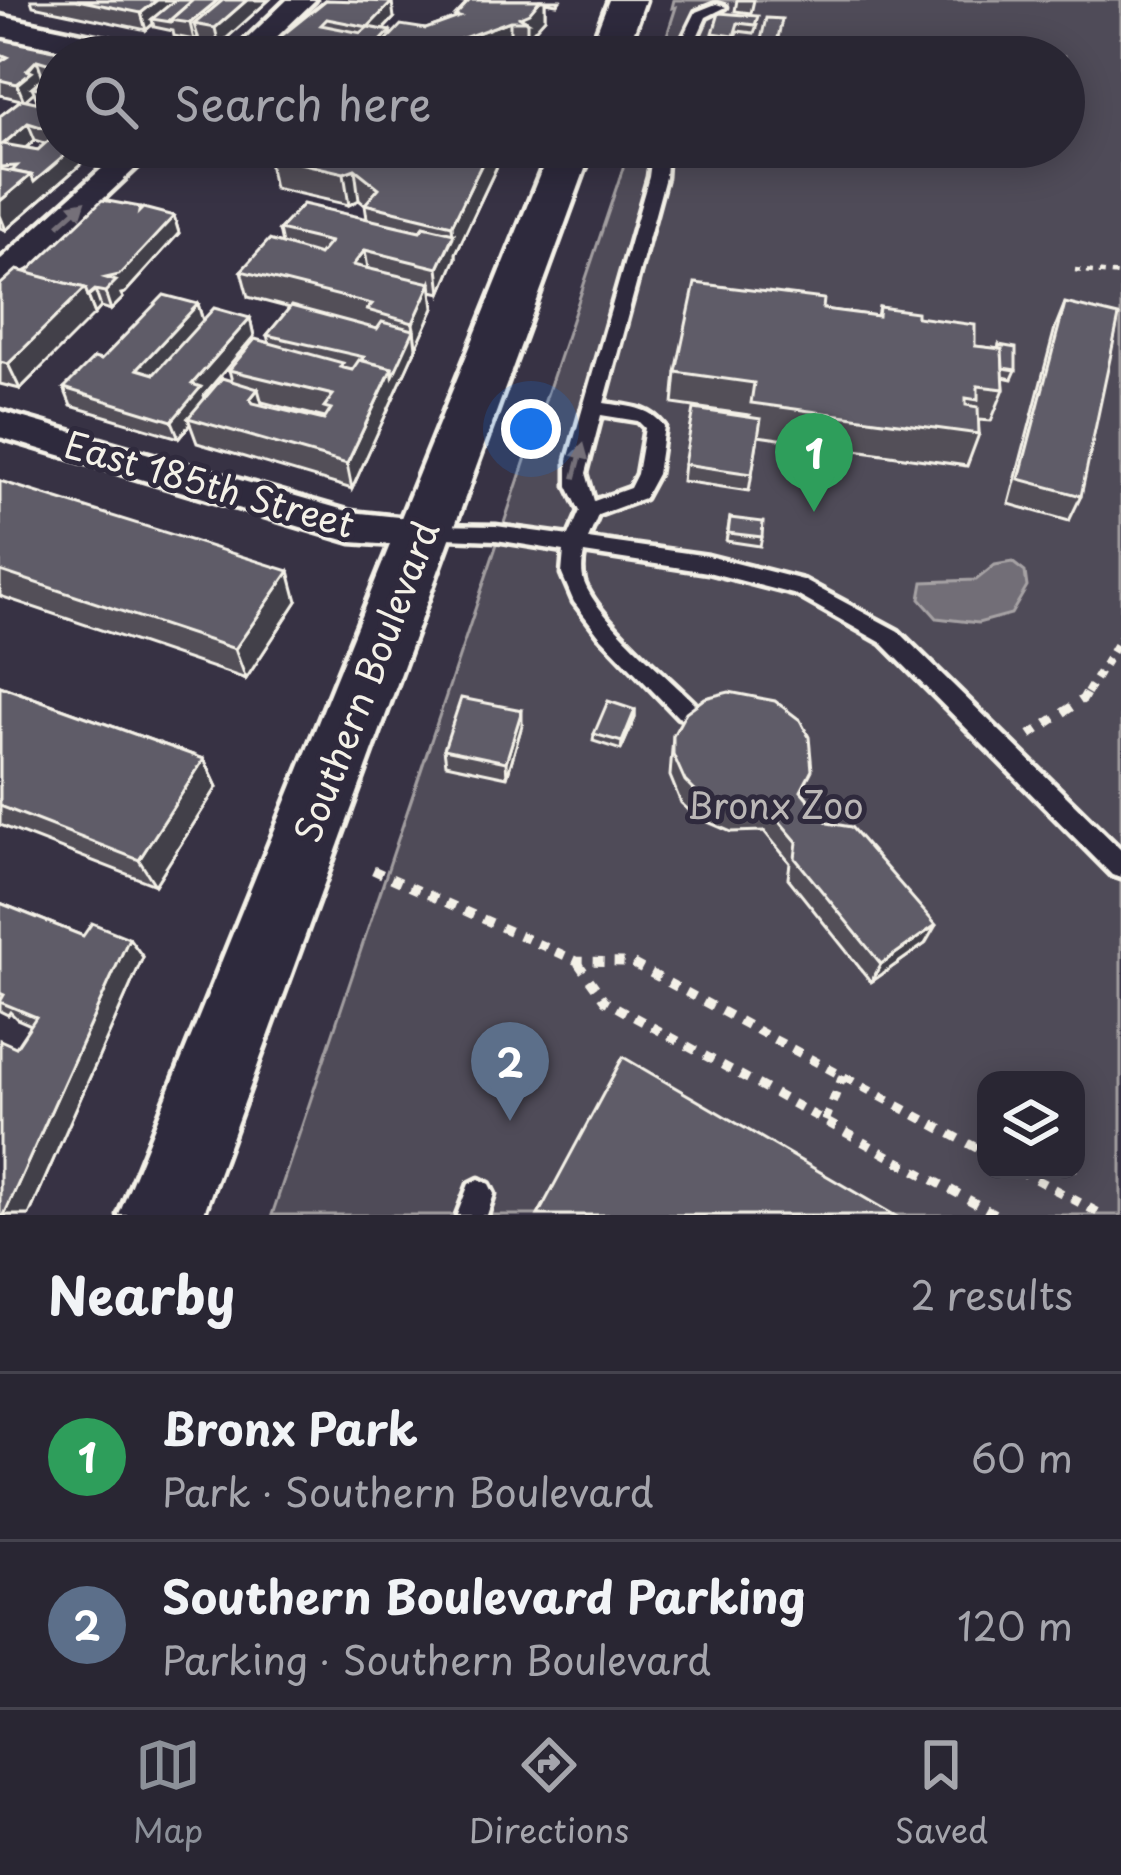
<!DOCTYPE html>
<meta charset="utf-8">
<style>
:root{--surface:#292633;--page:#312e3b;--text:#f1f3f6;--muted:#a5a5ac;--line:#45434e;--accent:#8c9099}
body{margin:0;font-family:"Playpen Sans",sans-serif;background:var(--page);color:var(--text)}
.controls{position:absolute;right:36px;bottom:36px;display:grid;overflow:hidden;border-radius:24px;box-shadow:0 6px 30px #0003}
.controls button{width:108px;height:108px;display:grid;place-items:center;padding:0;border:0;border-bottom:3px solid var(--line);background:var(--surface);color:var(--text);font:60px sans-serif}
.you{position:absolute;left:531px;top:429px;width:42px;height:42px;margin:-30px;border:9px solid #fff;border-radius:50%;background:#1a73e8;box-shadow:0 0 0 18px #1a73e833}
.badge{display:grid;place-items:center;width:78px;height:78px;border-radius:50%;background:var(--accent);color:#fff;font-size:39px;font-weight:700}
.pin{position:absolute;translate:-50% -99px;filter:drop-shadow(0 3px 6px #0008)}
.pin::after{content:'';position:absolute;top:63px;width:42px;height:36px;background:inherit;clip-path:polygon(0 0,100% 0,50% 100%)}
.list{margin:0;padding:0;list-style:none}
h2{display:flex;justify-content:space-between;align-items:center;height:156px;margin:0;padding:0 48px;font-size:51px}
h2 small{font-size:39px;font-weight:400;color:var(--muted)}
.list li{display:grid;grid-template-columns:78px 1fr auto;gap:36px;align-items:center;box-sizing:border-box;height:168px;padding:0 48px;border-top:3px solid var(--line)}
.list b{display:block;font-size:45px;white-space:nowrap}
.list p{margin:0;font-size:39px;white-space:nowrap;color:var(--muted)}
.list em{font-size:39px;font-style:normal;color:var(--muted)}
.icon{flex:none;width:66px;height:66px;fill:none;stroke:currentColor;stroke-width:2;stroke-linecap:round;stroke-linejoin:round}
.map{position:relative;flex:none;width:1121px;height:1215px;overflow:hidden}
.search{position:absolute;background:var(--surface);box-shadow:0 6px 30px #0003;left:36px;right:36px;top:36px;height:132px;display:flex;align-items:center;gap:30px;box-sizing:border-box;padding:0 42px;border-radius:66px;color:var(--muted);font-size:45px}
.sheet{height:492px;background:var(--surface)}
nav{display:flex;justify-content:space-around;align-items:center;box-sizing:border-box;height:168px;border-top:3px solid var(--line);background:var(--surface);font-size:33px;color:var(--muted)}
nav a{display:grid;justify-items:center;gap:6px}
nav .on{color:var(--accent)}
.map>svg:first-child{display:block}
.green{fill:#504b59;stroke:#a29ea0;stroke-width:3;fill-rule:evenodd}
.water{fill:#726e77;stroke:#a6a2a4;stroke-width:3}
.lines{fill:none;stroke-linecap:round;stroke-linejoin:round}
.service-casing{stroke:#f4f1e8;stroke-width:9}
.minor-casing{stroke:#f4f1e8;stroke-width:9}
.tertiary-casing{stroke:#f4f1e8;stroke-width:9}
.secondary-casing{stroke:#f4f1e8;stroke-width:9}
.path-far2{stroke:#f4f1e8;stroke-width:4.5;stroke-dasharray:6 6;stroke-linecap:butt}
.path-far1{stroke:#f4f1e8;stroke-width:8;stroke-dasharray:8 8;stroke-linecap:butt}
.path{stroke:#f4f1e8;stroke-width:9;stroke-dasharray:10 10;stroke-linecap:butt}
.service{fill:#2f2a3d;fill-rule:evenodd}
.minor{fill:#2f2a3d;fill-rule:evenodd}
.tertiary{fill:#2f2a3d;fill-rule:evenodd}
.secondary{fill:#2f2a3d;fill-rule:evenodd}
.wall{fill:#524f59;stroke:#f4f1e8;stroke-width:3;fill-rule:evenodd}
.shaded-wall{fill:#424048;stroke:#f4f1e8;stroke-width:3}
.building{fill:#5f5c67;stroke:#f4f1e8;stroke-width:3;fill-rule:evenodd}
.oneway{fill:#747079}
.labels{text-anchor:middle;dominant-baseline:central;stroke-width:10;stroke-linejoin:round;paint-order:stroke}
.street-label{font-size:36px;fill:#f4f1e8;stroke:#2f2a3d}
.park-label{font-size:36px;fill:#bbb7b6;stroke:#2f2a3d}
</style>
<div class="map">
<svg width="1121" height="1215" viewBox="0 0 1121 1215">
<rect width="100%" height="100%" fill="#373244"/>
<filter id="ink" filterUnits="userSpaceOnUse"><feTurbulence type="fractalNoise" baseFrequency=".00833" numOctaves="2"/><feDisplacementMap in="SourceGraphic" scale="24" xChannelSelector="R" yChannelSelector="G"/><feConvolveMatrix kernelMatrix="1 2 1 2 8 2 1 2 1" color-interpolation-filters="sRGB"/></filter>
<g filter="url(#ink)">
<path class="green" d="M674,0H1121V1215H272L630,147H1064V57H660L676,7L672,8ZM986,1080H1076V1170H986Z"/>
<path class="water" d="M1012,562L1025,572L1027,587L1011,614L978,623L937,618L920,599L923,582L976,580L995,565Z"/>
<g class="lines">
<g class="service-casing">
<g id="service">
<path d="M716,4L726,7L706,17L688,57H674L696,12Z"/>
<path d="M653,147H667L665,177L604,403C629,407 648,406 664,426L657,474L644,498L598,515L588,539L708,556L803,580L898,631L1121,850V878L1112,875L882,643L797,595L708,572L584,553C582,563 581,572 584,582C598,619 665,674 694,703L697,710L694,717L686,719L678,717L600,636L574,602L562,574L564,551L496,540L422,537L419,532L422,527L429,525L496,526L569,536L580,511L568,486V460L649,177ZM601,415L638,421L645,428L637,474L630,488L594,501L586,473Z"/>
<path d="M479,1179L489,1184L494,1194L487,1215H457L469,1184Z"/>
</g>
</g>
<g class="minor-casing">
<g id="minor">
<path d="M287,0H315L256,57H228Z"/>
<path d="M126,147H158L12,285L0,288V260Z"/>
<path d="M0,411L351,512L436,521L442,532L436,543L422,547L351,542L0,437Z"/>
</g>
</g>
<g class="tertiary-casing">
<path id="tertiary" d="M0,16L148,47L160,50L165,57H99L0,36Z"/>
</g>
<g class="secondary-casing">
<g id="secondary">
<path d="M609,0H645L625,57H587Z"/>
<path d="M551,147H593L203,1215H119Z"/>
</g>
</g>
<path class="path-far2" d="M1075,270L1121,275"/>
<path class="path-far1" d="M1087,693L1121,637"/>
<g class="path">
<path d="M1030,735L1083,699L1088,690"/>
<path d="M373,870L577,961L630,962L986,1153"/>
<path d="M578,963L605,1001L997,1215"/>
<path d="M825,1121L843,1076"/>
<path d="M1018,1170L1103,1215"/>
</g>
<use href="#service" class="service"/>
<use href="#minor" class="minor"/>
<use href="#tertiary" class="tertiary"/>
<use href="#secondary" class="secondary"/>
</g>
<g class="wall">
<path d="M31,0H269L219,45L199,41L198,37L194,40L174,36L173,31L154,27L153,24L146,30L33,6Z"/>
<path d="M326,0L394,18L383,30L390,31L391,35L426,29L455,19L467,3L450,0H560L557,4L545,2V18L527,38L528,45H510L479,57H278L275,41Z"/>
<path d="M737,0H754L751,13L735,11Z"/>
<path d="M719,13L757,25L754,33L737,31L733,44L712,42Z"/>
<path d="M0,39L57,57V147H101L6,230L0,228V116L21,100L0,95ZM34,92L38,103L25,100ZM35,140L45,143L38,150L26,148Z"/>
<path d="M226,147H259L253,153Z"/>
<path d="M262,147H499V162L456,253V258L441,293L432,291L434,308L352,489L197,443L190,424L179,438L71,406L64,388L101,360L198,304L203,321L250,318L254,336L204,395L205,398L232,381L229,370L269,343L267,335L290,308L248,297L241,271L282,244L279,230L367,218L365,205L359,200L349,205L274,188L268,157L264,156ZM262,402L325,418L324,420L263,406Z"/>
<path d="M140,211L174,216L179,233L125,293L121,294L123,298L111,310L101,307L20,389L0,384V285Z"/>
<path d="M1065,303L1081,496L1069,521L1009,504L1055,328Z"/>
<path d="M879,307L917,317L975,346L998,349L999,345L1016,370L1012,379L1003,377L1004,389L991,421L978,420L979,434L967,466L758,436L749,491L682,481L684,464L749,415L673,404L676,372L823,309L877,316Z"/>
<path d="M0,481L297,601L246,679L0,596Z"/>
<path d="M730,518L762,537L760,546L726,541Z"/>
<path d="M0,686L204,759L217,787L155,885L0,825Z"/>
<path d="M635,710V718L621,750L593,741L594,734Z"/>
<path d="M522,725L507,777L446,764L444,749Z"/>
<path d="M673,736L804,794L925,944L871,982L788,878L790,863L764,831L731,832L696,817L681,803L670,776Z"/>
<path d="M0,903L83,936L143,957L29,1215H0L31,1025L17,1019L10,1012L8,1015L0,1011Z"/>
</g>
<g class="shaded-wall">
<path d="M157,0H181L152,19L153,24L146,30L141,13Z"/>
<path d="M218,0H227L194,24L198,37L194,40L190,23Z"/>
<path d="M247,0H269L219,45L215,28Z"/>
<path d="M540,0H545V18L527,38V21L520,17Z"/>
<path d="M392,2L394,18L370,43L368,27Z"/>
<path d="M510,21V45L479,57H426L425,52Z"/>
<path d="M390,31L392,46L383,44L384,57H366Z"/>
<path d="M37,60L43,77L32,87L34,92L24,101L17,84Z"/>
<path d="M28,123L35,140L10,161L3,144Z"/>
<path d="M75,147H101L6,230L0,215V201L31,175Z"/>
<path d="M490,147H499V162L456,253V258L441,293L438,268L453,237L452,225Z"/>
<path d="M355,169L359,200L349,205L344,173Z"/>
<path d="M174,216L179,233L125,293L121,294L123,298L111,310L105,292L106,278Z"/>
<path d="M365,250L369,275L353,265Z"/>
<path d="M431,283L434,308L416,348L413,323Z"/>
<path d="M85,288L95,314L20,389L8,364Z"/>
<path d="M95,290L101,307L95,314L88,296Z"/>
<path d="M198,304L203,321L144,387L137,369Z"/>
<path d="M250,318L254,336L204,395L207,405L188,418L190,424L179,438L172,421L192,384Z"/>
<path d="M414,330L416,348L352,489L347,464L392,368Z"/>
<path d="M258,389L265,414L257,424L250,399Z"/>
<path d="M289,571L297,601L246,679L235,649Z"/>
<path d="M522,710V725L507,777L506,762Z"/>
<path d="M635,710V718L621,750L622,742Z"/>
<path d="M204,759L217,787L155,885L139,860Z"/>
<path d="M936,925L925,944L871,982L881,964Z"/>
<path d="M129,938L143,957L29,1215H4Z"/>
</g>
<g class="building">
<path d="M77,0H157L141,13Z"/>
<path d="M175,0H193L170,20L171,22L152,19Z"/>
<path d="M193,0H218L190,23L170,20Z"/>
<path d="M223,0H247L215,28L194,24Z"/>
<path d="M326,0L392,2L368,27L390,31L366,57L275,41ZM327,19L368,27L361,33L321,25Z"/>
<path d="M470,0H540L529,13L520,17L527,21H510L425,52L383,44L401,25L426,29L459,17L455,16Z"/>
<path d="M719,13L758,16L755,25L738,23L734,36L713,33Z"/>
<path d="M766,18L782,19L774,57H757Z"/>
<path d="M0,39L88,57H57V66L37,60L27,70L32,72L17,84L0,80V62L8,57L0,54Z"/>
<path d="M57,69V92L32,87Z"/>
<path d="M22,99L57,107V132L28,123L3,144L38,150L57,133V147H75L34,182L31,175L12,171L17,166L0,167V116Z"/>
<path d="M276,147H490L452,225L365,204L379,188L355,169L344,173L268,156Z"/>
<path d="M0,169L31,175L0,201Z"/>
<path d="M102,200L140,207L139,212L143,208L174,216L119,275L106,278L116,281L105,292L95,290L88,296L85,288L26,273Z"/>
<path d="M303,204L420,231L424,226L454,233L438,268L365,250L353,265L431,283L413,323L367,310L372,304L241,271L269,240L319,255L330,242L279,230Z"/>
<path d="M17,270L85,288L8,364L0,362V285Z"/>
<path d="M695,283L824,299L823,309L878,316L879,307L917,312V317L975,325V346L1002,349L1004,389L978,386V400L966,398V405L978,407L979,434L751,403L754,383L676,372Z"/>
<path d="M164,295L198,304L137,369L154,374L214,308L250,318L192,384L201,387L172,421L64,388L94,358L101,360Z"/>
<path d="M1065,303L1119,316L1081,496L1019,479Z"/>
<path d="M291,306L377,329L382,322L414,330L393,376L392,368L361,360L364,357L267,335Z"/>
<path d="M255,339L343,363L340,367L352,370L359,360L392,368L347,464L188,418L222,378L258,389L250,399L253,403L324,420L331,409L324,407L333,395L229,370Z"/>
<path d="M999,345L1016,348V370L1003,368L1002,349H999Z"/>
<path d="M694,409L761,419L752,474L684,464Z"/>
<path d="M0,481L289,571L235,649L0,571Z"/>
<path d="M730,518L763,522L762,537L728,533Z"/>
<path d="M0,686L204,759L139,860L0,806Z"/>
<path d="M729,692L775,701L800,720L809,737L812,770L801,791L828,823L851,827L936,925L881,964L795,858L797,842L770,810L736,811L700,796L685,781L673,754V736L686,712L705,698Z"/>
<path d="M461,698L522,710L506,762L444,749Z"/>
<path d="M608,701L635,710L622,742L594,734Z"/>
<path d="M0,903L83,936L92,923L129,938L4,1215H0V1040L16,1047L36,1017L0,1002L4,995L0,993Z"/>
<path d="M623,1057L894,1215H538Z"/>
</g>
<defs><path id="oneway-solid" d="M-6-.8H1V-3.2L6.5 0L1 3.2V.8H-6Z" transform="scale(3)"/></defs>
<g class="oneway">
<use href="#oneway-solid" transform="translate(72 213) rotate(-42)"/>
<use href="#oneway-solid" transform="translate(579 461) rotate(-75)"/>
</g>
</g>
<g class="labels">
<g class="street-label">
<text transform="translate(210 483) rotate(16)">East 185th Street</text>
<text transform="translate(365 681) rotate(-69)">Southern Boulevard</text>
</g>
<g class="park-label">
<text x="775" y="804">Bronx Zoo</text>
</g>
</g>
</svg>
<div class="controls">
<button><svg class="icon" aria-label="layers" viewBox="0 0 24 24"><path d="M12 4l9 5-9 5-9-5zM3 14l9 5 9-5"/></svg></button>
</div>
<div class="you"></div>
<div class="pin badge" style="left:814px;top:512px;background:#2e9e5b">1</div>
<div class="pin badge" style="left:510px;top:1121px;background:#5c6f8a">2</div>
<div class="search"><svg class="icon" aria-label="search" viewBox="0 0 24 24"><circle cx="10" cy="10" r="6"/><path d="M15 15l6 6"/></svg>Search here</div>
</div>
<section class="sheet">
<h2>Nearby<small>2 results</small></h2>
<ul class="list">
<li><span class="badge" style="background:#2e9e5b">1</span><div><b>Bronx Park</b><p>Park · Southern Boulevard</p></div><em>60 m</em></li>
<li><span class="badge" style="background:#5c6f8a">2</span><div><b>Southern Boulevard Parking</b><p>Parking · Southern Boulevard</p></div><em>120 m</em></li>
</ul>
</section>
<nav>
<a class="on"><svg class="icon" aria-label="map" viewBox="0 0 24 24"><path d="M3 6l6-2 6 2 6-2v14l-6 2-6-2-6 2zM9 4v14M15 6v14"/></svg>Map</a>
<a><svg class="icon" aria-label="directions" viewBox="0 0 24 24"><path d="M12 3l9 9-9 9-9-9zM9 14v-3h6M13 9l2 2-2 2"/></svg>Directions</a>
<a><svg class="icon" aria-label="saved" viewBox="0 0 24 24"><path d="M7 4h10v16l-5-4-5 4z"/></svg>Saved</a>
</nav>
